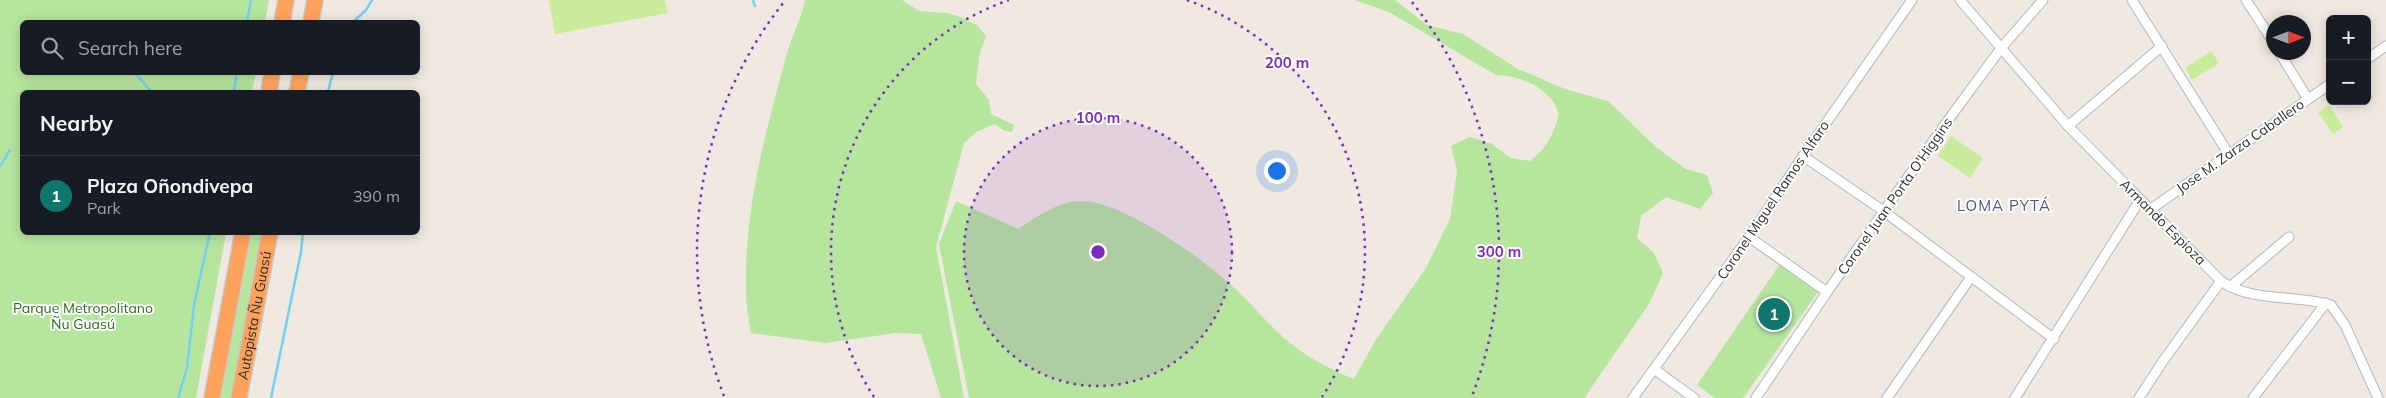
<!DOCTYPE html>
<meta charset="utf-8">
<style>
:root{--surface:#171b24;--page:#242831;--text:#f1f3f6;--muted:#9ea1a6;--line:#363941;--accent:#0f766e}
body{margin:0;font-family:Mulish,sans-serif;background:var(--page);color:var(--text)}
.controls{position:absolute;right:15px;top:15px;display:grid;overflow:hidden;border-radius:8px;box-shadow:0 2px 12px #0003}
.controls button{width:45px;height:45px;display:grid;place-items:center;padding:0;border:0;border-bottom:1px solid var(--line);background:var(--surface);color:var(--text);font:25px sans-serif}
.compass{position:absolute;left:2266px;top:15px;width:45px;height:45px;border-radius:50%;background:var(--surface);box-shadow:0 2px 12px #0003;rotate:90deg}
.you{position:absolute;left:1276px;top:170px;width:18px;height:18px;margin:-12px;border:4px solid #fff;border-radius:50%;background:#1a73e8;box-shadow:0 0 0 8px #1a73e833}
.badge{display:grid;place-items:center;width:32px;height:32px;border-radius:50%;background:var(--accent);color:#fff;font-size:16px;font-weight:700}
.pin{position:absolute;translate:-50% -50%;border:2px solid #fff;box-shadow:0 1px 5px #0006}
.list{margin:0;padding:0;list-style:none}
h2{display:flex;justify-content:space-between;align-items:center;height:65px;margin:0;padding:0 20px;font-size:21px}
h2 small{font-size:16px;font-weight:400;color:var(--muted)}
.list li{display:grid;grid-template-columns:32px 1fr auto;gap:15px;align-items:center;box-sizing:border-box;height:80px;padding:0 20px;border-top:1px solid var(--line)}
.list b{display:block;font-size:19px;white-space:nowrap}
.list p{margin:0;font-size:16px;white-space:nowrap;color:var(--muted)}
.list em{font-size:16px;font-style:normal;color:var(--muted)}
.icon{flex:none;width:28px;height:28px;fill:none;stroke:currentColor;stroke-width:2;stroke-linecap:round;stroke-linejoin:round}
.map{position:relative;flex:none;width:2386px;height:398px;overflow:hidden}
.search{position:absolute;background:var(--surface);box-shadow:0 2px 12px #0003;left:20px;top:20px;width:400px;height:55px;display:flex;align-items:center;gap:12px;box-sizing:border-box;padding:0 18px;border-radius:8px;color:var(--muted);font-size:19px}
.panel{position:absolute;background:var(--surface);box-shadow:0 2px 12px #0003;left:20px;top:90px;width:400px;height:145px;border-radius:8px}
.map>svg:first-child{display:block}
.green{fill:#b6e59e}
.pitch{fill:#c9ec9a}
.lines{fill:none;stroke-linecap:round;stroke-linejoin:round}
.stream{stroke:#75cff0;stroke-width:2.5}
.street-casing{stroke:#b4b7c1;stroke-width:11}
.highway-casing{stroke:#c9c9c9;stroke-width:18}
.street{stroke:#fff;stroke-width:9}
.highway{stroke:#ffa35c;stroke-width:15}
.ring{fill:none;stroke:#7b2cbf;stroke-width:2.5;stroke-dasharray:2.5 5}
.labels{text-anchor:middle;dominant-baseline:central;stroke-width:4;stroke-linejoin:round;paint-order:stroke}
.street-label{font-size:14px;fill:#2e2e2e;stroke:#fff}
.park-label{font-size:14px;fill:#2c6e1b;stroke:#fff}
.neighbourhood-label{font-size:15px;letter-spacing:1px;fill:#4d5680;stroke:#fff}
.centre{fill:#7b2cbf;stroke:#fff;stroke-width:2.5}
.ring-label{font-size:15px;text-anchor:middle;font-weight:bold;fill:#7b2cbf;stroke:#fff;stroke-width:4;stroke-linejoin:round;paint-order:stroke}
</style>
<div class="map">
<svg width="2386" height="398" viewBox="0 0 2386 398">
<rect width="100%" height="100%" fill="#efe9e1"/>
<g class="green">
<path d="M0,0H269L265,22H22V72L256,73L252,92H22V232L226,233L196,398H0Z"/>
<path d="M805,0H902L919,11L947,13L961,17L977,25L986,36L979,56L976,84L989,100L991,114L1014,125L1012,132L1003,130L995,124L976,132L964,143L936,247L964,398H941L921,334L896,333L826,343L751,333C749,320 746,306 746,292C744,212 764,137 785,61C790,39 801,21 805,0Z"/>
<path d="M1354,0H1395L1427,25L1463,34L1518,69L1565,89L1608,101L1656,147L1686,169L1707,175L1713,193L1700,209L1666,197L1641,216L1637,238L1654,253L1663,273L1649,304L1584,398H969L939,244L956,201L1018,229C1037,217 1059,200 1083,201C1123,202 1202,258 1231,285C1250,302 1266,322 1285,339C1305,356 1331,370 1354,379L1375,341L1426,268L1450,219L1457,171L1451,146L1470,137L1492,144L1510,158L1530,161C1547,148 1553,135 1559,114C1557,110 1555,103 1552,100C1539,84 1515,75 1496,75L1389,12Z"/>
<path d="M252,233H262L231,398H221Z"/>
<path d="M1780,264L1818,292L1743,398H1715L1697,385Z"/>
</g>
<g class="pitch">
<path d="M549,0H665L668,13L555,34Z"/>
<path d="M2211,51L2219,63L2192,80L2185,68Z"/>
<path d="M2329,105L2343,127L2333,134L2318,112Z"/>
<path d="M1951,136L1983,158L1970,178L1938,156Z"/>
</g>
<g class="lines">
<g class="stream">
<path d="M753,0L755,6"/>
<path d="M247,22L251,0"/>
<path d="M353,22L366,10L372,0"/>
<path d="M134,72L152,92"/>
<path d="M234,92L237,72"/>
<path d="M328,92L333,72"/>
<path d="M0,166L10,150"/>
<path d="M178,398L187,368L194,305L210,232"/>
<path d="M271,398L301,252L303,232"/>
</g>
<g class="street-casing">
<g id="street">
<path d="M1960,0L2068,126L2221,281C2252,303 2296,294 2331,305L2345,325L2378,398"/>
<path d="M2132,0L2228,153"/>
<path d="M2246,0L2274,43"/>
<path d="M2279,52L2308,99"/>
<path d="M2367,59L2386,46"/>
<path d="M2068,126L2162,46"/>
<path d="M1803,156L1885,212L2054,339"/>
<path d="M2151,209L2330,84"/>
<path d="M1749,237L1827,292"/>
<path d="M2230,287L2289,237"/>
<path d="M1654,369L1694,398"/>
<path d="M1633,398L1749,237L1803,156L1912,0"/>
<path d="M1756,398L1827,292L1946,123L2002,47L2043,0"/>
<path d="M1887,398L1971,277"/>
<path d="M2015,398L2140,200"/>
<path d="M2139,398L2163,361L2221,281"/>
<path d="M2253,398L2326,303"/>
</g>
</g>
<g class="highway-casing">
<g id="highway">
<path d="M282,22L286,0"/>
<path d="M311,22L315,0"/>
<path d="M269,92L272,72"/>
<path d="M297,92L301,72"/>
<path d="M212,398L243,232"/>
<path id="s1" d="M239,398L270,232"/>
</g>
</g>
<use href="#street" class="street"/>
<use href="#highway" class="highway"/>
</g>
<circle cx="1098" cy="252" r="134" fill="#7b2cbf" fill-opacity=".12"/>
<g class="ring">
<circle cx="1098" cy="252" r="134"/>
<path d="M874 397A267 267 0 0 1 1009 0M1187 0A267 267 0 0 1 1322 397"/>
<path d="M724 396A401 401 0 0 1 784 2M1412 2A401 401 0 0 1 1472 396"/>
</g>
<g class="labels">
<g class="street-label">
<text transform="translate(2240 146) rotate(-35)">Jose M. Zarza Caballero</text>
<text transform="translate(1895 196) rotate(-55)">Coronel Juan Porta O'Higgins</text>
<text transform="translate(1773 200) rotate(-56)">Coronel Miguel Ramos Alfaro</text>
<text transform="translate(2163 222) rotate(45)">Armando Espioza</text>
<text stroke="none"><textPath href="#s1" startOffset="84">Autopista Ñu Guasú</textPath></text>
</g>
<g class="park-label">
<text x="83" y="308">Parque Metropolitano<tspan x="83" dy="16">Ñu Guasú</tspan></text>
</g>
<g class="neighbourhood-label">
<text x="2004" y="205">LOMA PYTÁ</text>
</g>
</g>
<circle cx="1098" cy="252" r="8" class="centre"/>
<g class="ring-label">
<text x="1287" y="68">200 m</text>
<text x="1098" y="123">100 m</text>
<text x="1499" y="257">300 m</text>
</g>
</svg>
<div class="controls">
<button>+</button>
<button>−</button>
</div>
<svg class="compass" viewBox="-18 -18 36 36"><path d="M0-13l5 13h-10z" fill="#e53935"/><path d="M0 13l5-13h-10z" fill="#9ea1a6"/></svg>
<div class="you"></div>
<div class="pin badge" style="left:1774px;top:314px">1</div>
<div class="search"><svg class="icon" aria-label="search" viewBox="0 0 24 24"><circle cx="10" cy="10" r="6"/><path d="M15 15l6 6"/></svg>Search here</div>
<section class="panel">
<h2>Nearby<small></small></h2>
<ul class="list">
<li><span class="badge">1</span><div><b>Plaza Oñondivepa</b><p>Park</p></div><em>390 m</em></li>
</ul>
</section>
</div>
